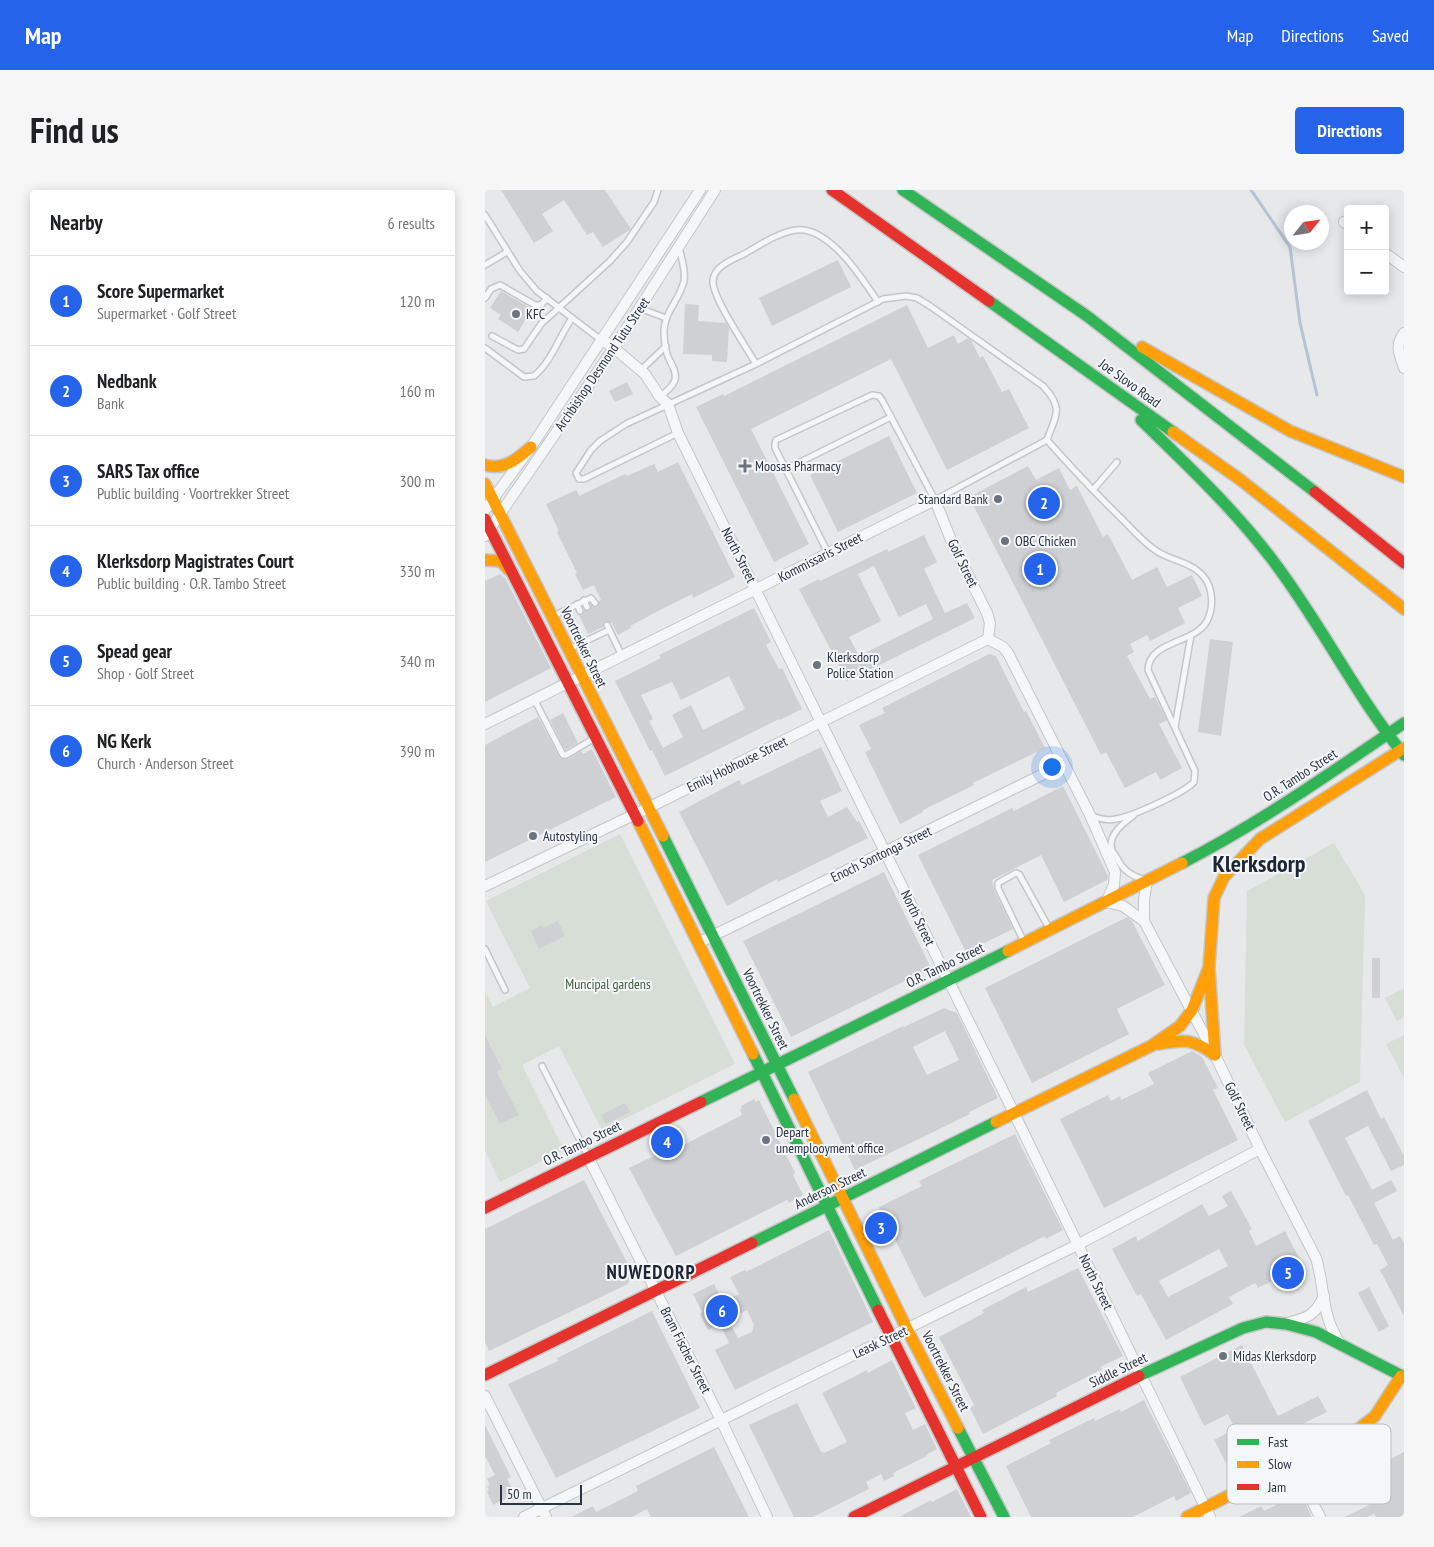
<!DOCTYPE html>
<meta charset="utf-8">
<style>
:root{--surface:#fff;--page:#f6f6f6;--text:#202124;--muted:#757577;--line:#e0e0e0;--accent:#2563eb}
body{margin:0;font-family:"PT Sans Narrow",sans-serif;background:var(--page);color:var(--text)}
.controls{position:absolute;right:15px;top:15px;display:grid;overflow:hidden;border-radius:5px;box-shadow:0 2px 12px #0003}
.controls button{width:45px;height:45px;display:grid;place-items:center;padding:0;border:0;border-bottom:1px solid var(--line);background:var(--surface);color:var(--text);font:25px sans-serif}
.compass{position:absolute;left:799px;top:15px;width:45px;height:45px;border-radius:50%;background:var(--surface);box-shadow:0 2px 12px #0003;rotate:60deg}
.scale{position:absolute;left:15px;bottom:12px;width:82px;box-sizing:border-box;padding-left:5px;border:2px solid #2b3445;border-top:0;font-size:14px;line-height:18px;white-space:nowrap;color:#2b3445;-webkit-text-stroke:4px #f4f6f9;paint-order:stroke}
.you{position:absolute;left:566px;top:576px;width:18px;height:18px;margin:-12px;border:4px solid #fff;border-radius:50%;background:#1a73e8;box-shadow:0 0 0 8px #1a73e833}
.badge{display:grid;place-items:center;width:32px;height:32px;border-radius:50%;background:var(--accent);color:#fff;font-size:16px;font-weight:700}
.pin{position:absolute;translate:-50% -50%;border:2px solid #fff;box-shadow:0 1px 5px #0006}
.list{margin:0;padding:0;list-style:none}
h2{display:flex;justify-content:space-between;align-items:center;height:65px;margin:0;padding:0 20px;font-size:21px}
h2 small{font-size:16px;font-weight:400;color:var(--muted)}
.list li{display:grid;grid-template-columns:32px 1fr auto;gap:15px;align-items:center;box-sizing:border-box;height:90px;padding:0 20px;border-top:1px solid var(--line)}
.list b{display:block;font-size:19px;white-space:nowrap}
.list p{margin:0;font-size:16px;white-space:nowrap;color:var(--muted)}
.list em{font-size:16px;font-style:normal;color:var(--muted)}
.map{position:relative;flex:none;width:919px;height:1327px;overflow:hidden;border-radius:5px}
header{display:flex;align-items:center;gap:30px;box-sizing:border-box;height:70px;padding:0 25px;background:var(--accent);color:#fff}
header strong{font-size:24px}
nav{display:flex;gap:28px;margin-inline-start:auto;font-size:18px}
.intro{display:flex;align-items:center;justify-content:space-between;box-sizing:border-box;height:120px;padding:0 30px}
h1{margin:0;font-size:35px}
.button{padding:12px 22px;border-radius:5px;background:var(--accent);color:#fff;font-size:18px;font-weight:700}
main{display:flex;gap:30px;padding:0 30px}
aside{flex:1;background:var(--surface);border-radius:5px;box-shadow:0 2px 12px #0003}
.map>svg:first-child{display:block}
.green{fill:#d6ded6}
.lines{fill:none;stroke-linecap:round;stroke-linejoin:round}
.stream{stroke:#b4c4d5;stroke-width:3}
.building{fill:#ced0d3;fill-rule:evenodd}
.lane-casing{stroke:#c4c6c8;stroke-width:8}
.street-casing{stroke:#c4c6c8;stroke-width:12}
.fast-casing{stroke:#c4c6c8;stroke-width:14}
.slow-casing{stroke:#c4c6c8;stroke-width:14}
.jam-casing{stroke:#c4c6c8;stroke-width:14}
.lane{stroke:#f5f6f7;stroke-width:5}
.street{stroke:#f5f6f7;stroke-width:10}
.fast{stroke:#30b455;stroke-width:11}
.slow{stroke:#ff9f0a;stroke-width:11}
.jam{stroke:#e5322d;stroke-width:11}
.poi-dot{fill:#6c737f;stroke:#f4f6f9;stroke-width:2}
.labels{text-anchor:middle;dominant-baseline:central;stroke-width:4;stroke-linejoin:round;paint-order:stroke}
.poi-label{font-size:14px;fill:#2b3445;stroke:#f4f6f9;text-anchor:start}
.street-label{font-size:14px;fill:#2b3445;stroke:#f4f6f9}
.park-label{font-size:14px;fill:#3f6138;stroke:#f4f6f9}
.district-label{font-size:19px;font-weight:bold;letter-spacing:1px;fill:#1d2536;stroke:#f4f6f9}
.town-label{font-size:24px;font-weight:bold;fill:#1d2536;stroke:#f4f6f9}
.key{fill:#f4f6f9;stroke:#b8bcc3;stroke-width:1}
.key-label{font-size:14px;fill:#2b3445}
</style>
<header>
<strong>Map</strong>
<nav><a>Map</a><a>Directions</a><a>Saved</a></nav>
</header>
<div class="intro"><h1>Find us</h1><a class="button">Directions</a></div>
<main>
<aside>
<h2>Nearby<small>6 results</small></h2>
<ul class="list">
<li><span class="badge">1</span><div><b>Score Supermarket</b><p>Supermarket · Golf Street</p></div><em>120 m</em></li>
<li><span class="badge">2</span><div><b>Nedbank</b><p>Bank</p></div><em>160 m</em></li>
<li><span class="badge">3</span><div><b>SARS Tax office</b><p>Public building · Voortrekker Street</p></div><em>300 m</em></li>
<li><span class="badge">4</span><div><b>Klerksdorp Magistrates Court</b><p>Public building · O.R. Tambo Street</p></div><em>330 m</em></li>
<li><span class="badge">5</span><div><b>Spead gear</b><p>Shop · Golf Street</p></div><em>340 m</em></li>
<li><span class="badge">6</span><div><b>NG Kerk</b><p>Church · Anderson Street</p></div><em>390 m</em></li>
</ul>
</aside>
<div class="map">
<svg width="919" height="1327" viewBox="0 0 919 1327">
<rect width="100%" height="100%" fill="#e6e8ea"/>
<g class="green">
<path d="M135,644L250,874L117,940L74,856L37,875L79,960L15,992L0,961V802L8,817L45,798L1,711Z"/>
<path d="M849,653L880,705L875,892L800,932L759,855L762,701Z"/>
<path d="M919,798V827L912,831L900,808Z"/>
<path d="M919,845V888L901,854Z"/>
</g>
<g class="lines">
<path class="stream" d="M766,0L805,57L815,133L832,205"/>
</g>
<g class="building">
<path d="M16,0H120L146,39L118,57L108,42L102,45L79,10L57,24L68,41L49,53Z"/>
<path d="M353,70L366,97L287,136L274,108Z"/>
<path d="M16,101L47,119L33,142L13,129L16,125L5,118Z"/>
<path d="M200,114L214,115L213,131L241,133L244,138L242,172L227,171V165L198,164Z"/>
<path d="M422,115L443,158L469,145L473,154L483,148L486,150L495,168L498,166L517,202L524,199L544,238L462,280L406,169L266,239L324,354L289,372L211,217L238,204L239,206Z"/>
<path d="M142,192L148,204L130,212L124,201Z"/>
<path d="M404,246L432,303L353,342L325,285Z"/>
<path d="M193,272L250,387L208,408L207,404L177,419L145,436L146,438L133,445L127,433L122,431L118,433V437L103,444L94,425L98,424L99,420H105L106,415L109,417H112L114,411L116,410L109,395L98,400L90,384L92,383L72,342L74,341L61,314L91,300L94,306L140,284L142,286L169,274L173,282Z"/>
<path d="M543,276L551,290L574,278L585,300L592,296L618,347L623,344L647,390L672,377L682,397L707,385L717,406L693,418L700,433L665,451L662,445L645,454L649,462L642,466L665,509L670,507L681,528L682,530L674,534L697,578L675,590L671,582L640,598L621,562L616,565L484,307Z"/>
<path d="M439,345L452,372L439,379L460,423L482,413L490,428L362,491L314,399L334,389L335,391L402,359L403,362ZM389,376L414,427L441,414L448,429L374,466L364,447L396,431L373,384Z"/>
<path d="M15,384L20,388L66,478L0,512V391Z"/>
<path d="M269,418L286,452L281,455L294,479L297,478L317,519L295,530L294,529L180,586L167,560L165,561L130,491L176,468L174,465ZM244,486L260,519L218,540L206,515L187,525L198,547L178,558L164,531L168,529L156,505L187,492L196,510Z"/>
<path d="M725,449L748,452L736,546L713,542Z"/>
<path d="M504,464L511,466L539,522L541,521L560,558L488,593L489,595L438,620V622L415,634L380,562L386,559L374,535L400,523L397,518Z"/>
<path d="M78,523L93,553L80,560L65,530Z"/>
<path d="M53,527L75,568L83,569L96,561L98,564L107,559L131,607L0,672V555Z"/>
<path d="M336,557L357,601L335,611L343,627L362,617L372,632L374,631L383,648L293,692L292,689L242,716L194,622L254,590L257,595Z"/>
<path d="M578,596L623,686L622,690L579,712L556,665L507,690L509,700L528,739L481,762L433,665L527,618L529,621Z"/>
<path d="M399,682L446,778L306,847L258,751Z"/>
<path d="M642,727L647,731L680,795L632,819L644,844L547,893L500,798Z"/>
<path d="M73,731L80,746L54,759L46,741L57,735L58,738Z"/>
<rect x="887" y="768" width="8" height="40"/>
<path d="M459,818L472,823L513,908L484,922L485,924L370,980L323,882L418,836L419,837ZM460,841L474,870L442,885L428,857Z"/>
<path d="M0,845L17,879L12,882L34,925L15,934L0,905Z"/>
<path d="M707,861L717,867L733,898L728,900L753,950L619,1018L575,929L623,905L626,911L635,906L636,910L669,894L663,883Z"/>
<path d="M882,900L896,929L899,927L919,966V975L906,981L883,936L860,948L887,1000L906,990L912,1001L889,1013L908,1050L915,1046L919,1053V1126L895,1080L903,1075L892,1054L889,1055L863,1005L861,1006L823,931Z"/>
<path d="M269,909L270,912L274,910L310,983L308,985L318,1005L304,1013L302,1010L191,1066L144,978L173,964L175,967L257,925L255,920L257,918L256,916Z"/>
<path d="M140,913L145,922L121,934L116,925Z"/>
<path d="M530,944L578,1040L561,1049L560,1046L439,1108L394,1017L437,996L434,991Z"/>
<path d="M99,990L147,1082L143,1094L4,1161L0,1152V1039Z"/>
<path d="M746,1001L767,1039L764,1041L771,1056L800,1041L821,1081L797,1093L794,1087L773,1098L770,1093L744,1107L748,1114L681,1150L656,1104L652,1106L627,1059L651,1046L653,1051L717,1014L724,1026L743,1016L737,1006ZM734,1059L743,1076L683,1107L674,1091Z"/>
<path d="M344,1040L388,1132L250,1200L230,1160L244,1153L235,1134L223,1140L215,1124L217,1122L208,1104L229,1094L238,1112L254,1104L245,1087L260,1080L261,1082ZM262,1120L269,1135L267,1142L253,1148L243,1129Z"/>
<path d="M593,1078L638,1166L615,1177L617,1179L571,1203L572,1206L498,1244L485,1218L489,1215L454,1147L499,1123L497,1120L541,1097L543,1102Z"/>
<path d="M884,1097L904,1136L894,1142L873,1103Z"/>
<path d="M167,1121L215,1218L71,1288L23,1194L73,1171L72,1168Z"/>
<path d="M757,1155L793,1226L833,1206L842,1222L801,1242L806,1252L767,1272L762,1263L741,1273L729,1250L750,1239L743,1224L719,1236L695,1187Z"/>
<path d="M407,1170L431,1218L420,1223L428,1240L440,1234L452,1259L441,1265L442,1266L408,1283L409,1286L399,1291L396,1284L381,1292L384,1299L328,1327H309L264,1235L312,1213L336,1262L337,1261L339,1263L362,1252L337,1203L382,1180L383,1183Z"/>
<path d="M659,1210L706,1303L691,1311L689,1306L648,1327H546L521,1276L566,1253L564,1250L609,1228L610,1231L635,1219L636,1222Z"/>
<path d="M0,1235L26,1287L22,1289L30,1304L8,1315L2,1302L4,1300L2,1296L5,1295L2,1289L10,1285L0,1266Z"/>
<path d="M229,1257L264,1327H166L162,1319L147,1327H86L108,1316L111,1322L153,1301L151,1296Z"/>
<path d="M919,1262V1327H891L889,1324L882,1327H860L884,1315L870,1287Z"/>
<path d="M811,1294L827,1327H754L776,1316L779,1321L795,1313L791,1304Z"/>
<path d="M472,1299L486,1327H414L446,1310L447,1312Z"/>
</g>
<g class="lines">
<g class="lane-casing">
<g id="lane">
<path d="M0,25L35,81L52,101L116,150"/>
<path d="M0,75L22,62"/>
<path d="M0,108L6,99L15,95L50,115H56L62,108"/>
<path d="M154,118L181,128"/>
<path d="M7,146L33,160L39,159L56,134L125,71L142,52L169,12L173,0"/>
<path d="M0,158L39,187L49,186C67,171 74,147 87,128"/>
<path d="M271,174C262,158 226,106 228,90C229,76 249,69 259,64C275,55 292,43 311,40C344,36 377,88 393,112"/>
<path d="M156,180L181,156"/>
<path d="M175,207C180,202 188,197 190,190C192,180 185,173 182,164C180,157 179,148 179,141C179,123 195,109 199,91C201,80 196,67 194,57"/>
<path d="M193,243L99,289H94L91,283L106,260L115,251L141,234L271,174L398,109L421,106L432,108L445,116L558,196C579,218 571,225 562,250"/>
<path d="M562,250C586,277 610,303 636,328C647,339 657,351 670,360C685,371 706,371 719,387C728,398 729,418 722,431C710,454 664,450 663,480L710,581L709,592C699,603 646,627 631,629C622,631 615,629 607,626"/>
<path d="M301,279L406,227"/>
<path d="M608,300L632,272"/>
<path d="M343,363L290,258V253L291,250L387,205L394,206L397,210L450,310L562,250"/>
<path d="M99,410L102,417"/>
<path d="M92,414L95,421"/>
<path d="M68,426L106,408L110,413"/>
<path d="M122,435L137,466"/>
<path d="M84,459L124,440"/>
<path d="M49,509L78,565H81L110,548"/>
<path d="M690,537L706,445"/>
<path d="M648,626C638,633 622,646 627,660C629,664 632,667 633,670C639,681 646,685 657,689"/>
<path d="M539,752L513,698V693L531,683L534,684L564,738"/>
<path d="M0,759L20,800"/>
<path d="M57,876L103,966"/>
</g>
</g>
<g class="street-casing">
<g id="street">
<path d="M859,32L863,35"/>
<path d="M900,63L919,77"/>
<path d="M919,143C909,157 915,164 919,178"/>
<path d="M117,150L129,158L160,184L175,207L183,214L193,243L529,923L725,1327"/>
<path d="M0,320L46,257L215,0"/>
<path d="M0,346L129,158L230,0"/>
<path d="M0,534L450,310L468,355L502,423L505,433L503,449L518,457L523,463L605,625L630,682L629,695L621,712L638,716L659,731L730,865L775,959L831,1068C838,1090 837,1113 845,1134C848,1141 851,1147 854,1152"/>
<path d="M0,696L163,618L503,449"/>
<path d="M659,731V709L662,691"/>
<path d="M213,753L579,574"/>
<path d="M103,967L236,1230L282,1327"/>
<path d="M802,1133C822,1128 830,1126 839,1106"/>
<path d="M0,1206L61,1327"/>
<path d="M808,1274L835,1327"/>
<path d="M39,1327L592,1055L775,959"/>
</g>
</g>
<g class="fast-casing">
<g id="fast">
<path d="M418,0L602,126L830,302"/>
<path d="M504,111L688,242"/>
<path d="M656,230C701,274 747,317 786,368C834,430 869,503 919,565"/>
<path d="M178,646L309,909"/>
<path d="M697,673C775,633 847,582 919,533"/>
<path d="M268,864L393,1120"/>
<path d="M216,912L523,761"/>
<path d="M267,1053L511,932"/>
<path d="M654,1186L758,1138L781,1132L801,1134L831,1142L919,1187"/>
<path d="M473,1238L519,1327"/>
</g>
</g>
<g class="slow-casing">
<g id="slow">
<path d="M657,157L805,241L919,287"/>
<path d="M688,242L757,291L919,419"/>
<path d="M0,275C19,281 32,269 46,257"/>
<path d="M0,294L178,646"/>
<path d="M0,370L16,371L24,380"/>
<path d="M153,631L268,864"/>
<path d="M523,761L697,673"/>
<path d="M674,854C700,849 708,849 730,865"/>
<path d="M730,865L724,777L729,708L739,687L775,649L919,558"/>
<path d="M309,909L422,1139L473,1238"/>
<path d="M511,932L666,856L695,836L707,820L724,777"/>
<path d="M702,1327L872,1240L890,1226L916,1186"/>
</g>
</g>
<g class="jam-casing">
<g id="jam">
<path d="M347,0L504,111"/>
<path d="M830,302L919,373"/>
<path d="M0,329L153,631"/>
<path d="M0,1018L216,912"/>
<path d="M393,1120L496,1327"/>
<path d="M0,1185L267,1053"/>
<path d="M369,1327L654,1186"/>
</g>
</g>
<use href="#lane" class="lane"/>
<use href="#street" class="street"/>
<use href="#fast" class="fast"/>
<use href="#slow" class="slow"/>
<use href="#jam" class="jam"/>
</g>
<g class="poi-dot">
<circle cx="31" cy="124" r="5"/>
<path d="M257.5 268.5h5v5h5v5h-5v5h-5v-5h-5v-5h5z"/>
<circle cx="513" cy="309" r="5"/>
<circle cx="520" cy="351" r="5"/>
<circle cx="332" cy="475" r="5"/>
<circle cx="48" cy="646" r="5"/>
<circle cx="281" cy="950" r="5"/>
<circle cx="738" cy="1166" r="5"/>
</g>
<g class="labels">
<g class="poi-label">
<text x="41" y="124">KFC</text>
<text x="270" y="276">Moosas Pharmacy</text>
<text x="503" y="309" text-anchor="end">Standard Bank</text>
<text x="530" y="351">OBC Chicken</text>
<text x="342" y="467">Klerksdorp<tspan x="342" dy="16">Police Station</tspan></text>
<text x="58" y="646">Autostyling</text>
<text x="291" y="942">Depart<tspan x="291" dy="16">unemplooyment office</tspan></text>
<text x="748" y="1166">Midas Klerksdorp</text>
</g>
<g class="street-label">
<text transform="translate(117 174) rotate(-56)">Archbishop Desmond Tutu Street</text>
<text transform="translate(645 193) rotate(36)">Joe Slovo Road</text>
<text transform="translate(254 365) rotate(63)">North Street</text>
<text transform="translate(335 367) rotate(-27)">Kommissaris Street</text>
<text transform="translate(478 373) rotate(64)">Golf Street</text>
<text transform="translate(99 457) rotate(64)">Voortrekker Street</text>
<text transform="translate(252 574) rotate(-26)">Emily Hobhouse Street</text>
<text transform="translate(815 585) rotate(-33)">O.R. Tambo Street</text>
<text transform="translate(396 664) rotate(-26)">Enoch Sontonga Street</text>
<text transform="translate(433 728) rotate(64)">North Street</text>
<text transform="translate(460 775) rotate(-26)">O.R. Tambo Street</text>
<text transform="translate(281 819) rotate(64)">Voortrekker Street</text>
<text transform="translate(755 916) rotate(64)">Golf Street</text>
<text transform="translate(97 953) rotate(-26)">O.R. Tambo Street</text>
<text transform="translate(345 998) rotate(-26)">Anderson Street</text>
<text transform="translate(611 1092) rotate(64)">North Street</text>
<text transform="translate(395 1152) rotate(-25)">Leask Street</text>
<text transform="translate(201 1160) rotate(63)">Bram Fischer Street</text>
<text transform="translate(633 1180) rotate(-26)">Siddle Street</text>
<text transform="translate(461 1181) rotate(63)">Voortrekker Street</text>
</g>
<g class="park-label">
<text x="123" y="794">Muncipal gardens</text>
</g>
<g class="district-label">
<text x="166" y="1082">NUWEDORP</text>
</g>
<g class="town-label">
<text x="774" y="673">Klerksdorp</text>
</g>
</g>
<rect x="742" y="1234" width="164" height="80" rx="8" class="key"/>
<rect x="752" y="1249" width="22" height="6" fill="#30b455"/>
<rect x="752" y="1271" width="22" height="7" fill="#ff9f0a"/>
<rect x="752" y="1294" width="22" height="6" fill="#e5322d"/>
<g class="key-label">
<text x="783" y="1257">Fast</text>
<text x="783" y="1279">Slow</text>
<text x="783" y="1302">Jam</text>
</g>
</svg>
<div class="controls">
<button>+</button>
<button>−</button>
</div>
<svg class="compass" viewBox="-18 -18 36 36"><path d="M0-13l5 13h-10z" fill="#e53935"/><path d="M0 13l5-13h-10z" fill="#757577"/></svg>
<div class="scale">50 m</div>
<div class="you"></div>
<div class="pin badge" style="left:555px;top:379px">1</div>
<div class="pin badge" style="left:559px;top:313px">2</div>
<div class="pin badge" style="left:396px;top:1038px">3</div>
<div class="pin badge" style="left:182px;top:952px">4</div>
<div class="pin badge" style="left:803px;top:1083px">5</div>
<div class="pin badge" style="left:237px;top:1121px">6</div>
</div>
</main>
